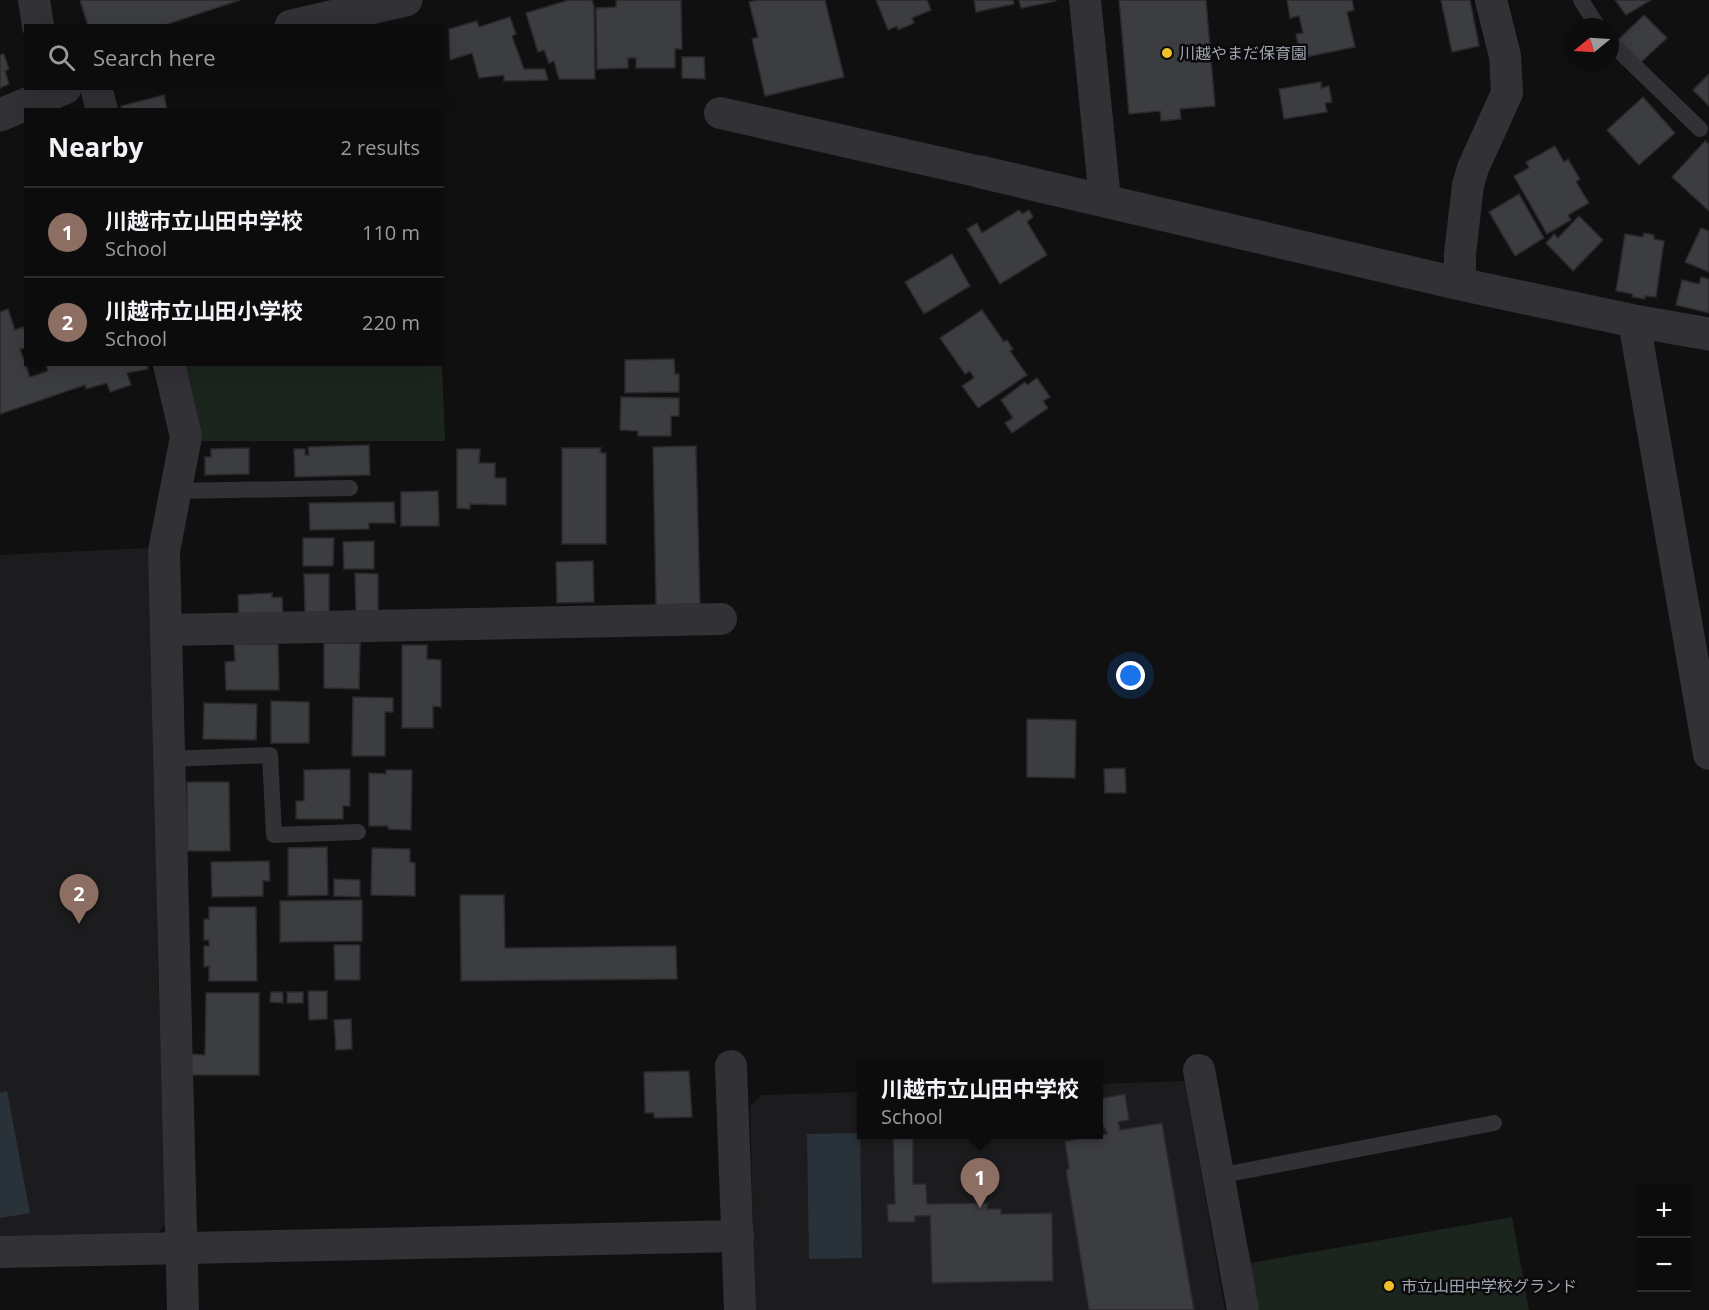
<!DOCTYPE html>
<meta charset="utf-8">
<style>
:root{--surface:#0c0c0d;--page:#1a1a1b;--text:#f1f3f6;--muted:#9a9b9d;--line:#2c2c2e;--accent:#ea580c}
body{margin:0;font-family:"Open Sans","Noto Sans JP",sans-serif;background:var(--page);color:var(--text)}
.controls{position:absolute;right:18px;bottom:18px;display:grid;overflow:hidden;border-radius:0px;box-shadow:0 6px 24px #0002}
.controls button{width:54px;height:54px;display:grid;place-items:center;padding:0;border:0;border-bottom:2px solid var(--line);background:var(--surface);color:var(--text);font:30px sans-serif}
.compass{position:absolute;left:1565px;top:18px;width:54px;height:54px;border-radius:50%;background:var(--surface);box-shadow:0 6px 24px #0002;rotate:252deg}
.you{position:absolute;left:1131px;top:676px;width:21px;height:21px;margin:-15px;border:4px solid #fff;border-radius:50%;background:#1a73e8;box-shadow:0 0 0 9px #1a73e833}
.badge{display:grid;place-items:center;width:39px;height:39px;border-radius:50%;background:var(--accent);color:#fff;font-size:20px;font-weight:700}
.pin{position:absolute;translate:-50% -50px;filter:drop-shadow(0 2px 3px #0008)}
.pin::after{content:'';position:absolute;top:32px;width:21px;height:18px;background:inherit;clip-path:polygon(0 0,100% 0,50% 100%)}
.popup{position:absolute;left:857px;top:1061px;width:246px;height:78px;box-sizing:border-box;display:grid;place-content:center;border-radius:0px;background:var(--surface);filter:drop-shadow(0 2px 4px #0005);font-size:20px;white-space:nowrap;color:var(--muted)}
.popup b{font-size:22px;color:var(--text)}
.popup::after{content:'';position:absolute;left:50%;top:100%;margin-left:-12px;border:12px solid transparent;border-top-color:var(--surface)}
.list{margin:0;padding:0;list-style:none}
h2{display:flex;justify-content:space-between;align-items:center;height:78px;margin:0;padding:0 24px;font-size:26px}
h2 small{font-size:20px;font-weight:400;color:var(--muted)}
.list li{display:grid;grid-template-columns:39px 1fr auto;gap:18px;align-items:center;box-sizing:border-box;height:90px;padding:0 24px;border-top:2px solid var(--line)}
.list b{display:block;font-size:22px;white-space:nowrap}
.list p{margin:0;font-size:20px;white-space:nowrap;color:var(--muted)}
.list em{font-size:20px;font-style:normal;color:var(--muted)}
.icon{flex:none;width:33px;height:33px;fill:none;stroke:currentColor;stroke-width:2;stroke-linecap:round;stroke-linejoin:round}
.map{position:relative;flex:none;width:1709px;height:1310px;overflow:hidden}
.search{position:absolute;background:var(--surface);box-shadow:0 6px 24px #0002;left:24px;top:24px;width:420px;height:66px;display:flex;align-items:center;gap:15px;box-sizing:border-box;padding:0 21px;border-radius:0px;color:var(--muted);font-size:22px}
.panel{position:absolute;background:var(--surface);box-shadow:0 6px 24px #0002;left:24px;top:108px;width:420px;height:258px;border-radius:0px}
.map>svg:first-child{display:block}
.built{fill:#1c1c1e}
.green{fill:#1c241e}
.water{fill:#293139}
.building{fill:#3c3d41;stroke:#2a2a2d;stroke-width:1.5}
.lines{fill:none;stroke-linecap:round;stroke-linejoin:round}
.service{stroke:#313136;stroke-width:16}
.minor{stroke:#313136;stroke-width:32}
.tertiary{stroke:#313136;stroke-width:33}
.poi-dot{fill:#f1bf28;stroke:#0b0b0c;stroke-width:2}
.labels{text-anchor:middle;dominant-baseline:central;stroke-width:5;stroke-linejoin:round;paint-order:stroke}
.poi-label{font-size:16px;fill:#a1a5b2;stroke:#0b0b0c;text-anchor:start}
</style>
<div class="map">
<svg width="1709" height="1310" viewBox="0 0 1709 1310">
<rect width="100%" height="100%" fill="#101011"/>
<g class="built">
<path d="M148,548L154,701L158,969L166,1223L156,1236L0,1241V555Z"/>
<path d="M1185,1081L1225,1310H755L750,1106L762,1095L861,1092L862,1134H1098L1099,1084Z"/>
</g>
<g class="green">
<path d="M181,365H442L445,441H202Z"/>
<path d="M1512,1217L1529,1310H1259L1250,1263Z"/>
</g>
<g class="water">
<path d="M7,1091L30,1213L0,1218V1093Z"/>
<path d="M860,1133L862,1258L809,1259L807,1134Z"/>
</g>
<g class="building">
<path d="M80,0H240L162,26H88Z"/>
<path d="M569,0H592L594,6L595,79H559L554,61L549,63L544,50L538,52L526,13Z"/>
<path d="M616,0H681L682,49H675V68H636V58H628V68L597,69L596,8L616,7Z"/>
<path d="M758,0H825L844,77L765,96L752,39L758,37L749,2Z"/>
<path d="M876,0H927L931,10L912,18L914,23L898,30L897,26L888,30Z"/>
<path d="M974,0H1013L1014,4L976,12Z"/>
<path d="M1019,0H1056V1L1021,8Z"/>
<path d="M1119,0H1206L1215,106L1180,109L1181,119L1161,121L1160,111L1129,114Z"/>
<path d="M1287,0H1352L1354,10L1347,12L1355,47L1301,58L1296,34L1303,33L1299,16L1290,18Z"/>
<path d="M1441,0H1470L1479,46L1452,52Z"/>
<path d="M1615,0H1651L1626,15Z"/>
<path d="M1644,15L1667,38L1640,63L1618,40Z"/>
<path d="M510,17L516,34L512,36L524,69H545L548,80L504,81V75L479,78L472,53L450,60L449,29L477,21L479,27Z"/>
<path d="M4,54L9,69L5,71L9,84L0,88V55Z"/>
<path d="M682,57H704L705,79L682,78Z"/>
<path d="M1709,74V106L1693,90Z"/>
<path d="M1321,82V88L1329,86L1332,102L1325,103L1327,112L1284,119L1279,89Z"/>
<path d="M164,95L167,110H122L121,106Z"/>
<path d="M1643,97L1675,133L1639,165L1607,130Z"/>
<path d="M1705,141L1709,144V211L1672,177Z"/>
<path d="M1555,146L1564,162L1568,159L1580,179L1576,182L1589,203L1568,215L1571,220L1547,234L1514,176L1529,168L1526,162Z"/>
<path d="M1519,194L1544,238L1515,256L1489,212Z"/>
<path d="M1019,210L1022,214L1029,210L1033,217L1027,222L1047,255L1000,284L967,229L977,223L982,233Z"/>
<path d="M1579,216L1603,240L1573,271L1546,243L1554,234L1558,238Z"/>
<path d="M1701,228L1709,231V272L1685,262Z"/>
<path d="M1644,233L1654,235V239L1664,241L1656,297L1645,296V299L1632,297L1633,294L1616,291L1625,234L1643,237Z"/>
<path d="M952,254L970,286L924,314L905,282Z"/>
<path d="M1701,277L1709,279V313L1676,305L1682,280L1699,284Z"/>
<path d="M8,309L15,330L23,327L26,333V348L20,349L30,377L48,371L46,364H147L148,369L127,373L131,385L110,392L107,383L86,389L85,385L0,414V312Z"/>
<path d="M982,310L1004,342L1007,340L1013,349L1010,351L1027,375L978,408L962,386L974,378L970,371L965,374L940,338Z"/>
<path d="M674,359L675,374H679V392L625,393V360Z"/>
<path d="M1037,378L1050,397L1043,401L1048,408L1012,433L1005,423L1013,418L1001,400L1025,382L1027,385Z"/>
<path d="M621,397L679,398V416H671V436H638V431L620,430Z"/>
<path d="M369,445L370,475L295,477L294,449H305V455H309L308,447Z"/>
<path d="M696,446L700,604L656,605L653,447Z"/>
<path d="M249,448V474L205,475V457H211V449Z"/>
<path d="M562,448H601L600,453H606V544H562Z"/>
<path d="M457,449H480L479,463H495V478H506V505L470,504V509L457,508Z"/>
<path d="M438,491L439,526H401V492Z"/>
<path d="M394,502L395,523H369V529L310,530L309,503Z"/>
<path d="M303,538H334L333,566H303Z"/>
<path d="M374,541V569H344L343,542Z"/>
<path d="M593,561L594,602L557,603L556,562Z"/>
<path d="M355,573L378,574V615H356Z"/>
<path d="M304,574H329V613L305,612Z"/>
<path d="M272,593V598L282,597L283,617L239,620L238,595Z"/>
<path d="M324,643H360L359,689L324,688Z"/>
<path d="M234,644H278L279,690H226L225,662L235,661Z"/>
<path d="M402,645H427V659L441,660V707L433,706V728H402Z"/>
<path d="M353,697L393,698V712H385V756H352Z"/>
<path d="M271,701L309,702V743H271Z"/>
<path d="M204,703L257,704L256,740L203,739Z"/>
<path d="M1027,719L1076,720L1075,778L1027,777Z"/>
<path d="M1125,768L1126,793H1105L1104,769Z"/>
<path d="M350,769V806H343V819H296V801H304V770Z"/>
<path d="M386,770H412L411,830L388,829V826H369V773L386,774Z"/>
<path d="M187,782H229L230,851H187Z"/>
<path d="M327,847L328,895L288,896V848Z"/>
<path d="M372,848L410,849V862L415,863V896L371,895Z"/>
<path d="M269,861L270,881H263V896L212,897L211,862Z"/>
<path d="M334,879L360,880V897L334,896Z"/>
<path d="M460,895H504L505,948L676,946L677,979L461,981Z"/>
<path d="M362,900V941L280,942V901Z"/>
<path d="M209,907H256L257,981H209V966L204,967V946H209V940H204V919H209Z"/>
<path d="M334,945H360V980H335Z"/>
<path d="M308,991H327V1019L309,1020Z"/>
<path d="M271,992H283V1003L270,1002Z"/>
<rect x="287" y="992" width="16" height="11"/>
<path d="M206,993H259V1075H190V1054L205,1055Z"/>
<path d="M351,1019L352,1049L336,1050L334,1020Z"/>
<path d="M689,1071L692,1117L654,1118V1113H645L644,1072Z"/>
<path d="M1125,1094L1129,1120L1118,1122L1120,1130L1162,1123L1194,1310H1089L1066,1170L1069,1169L1065,1141L1107,1134L1105,1128H1103V1125L1098,1126V1099Z"/>
<path d="M893,1134H913V1184H926L927,1204L988,1203L987,1209H1001V1214L1052,1213L1053,1281L932,1283L930,1216H915V1222H888L887,1204H895Z"/>
</g>
<g class="lines">
<g class="service">
<path d="M1581,0L1598,27"/>
<path d="M1610,42L1700,129"/>
<path d="M176,491L350,488"/>
<path d="M169,759L270,755L274,835L358,832"/>
<path d="M1218,1176L1494,1123"/>
</g>
<g class="minor">
<path d="M34,0L38,26"/>
<path d="M1085,0L1105,200"/>
<path d="M96,88L102,110"/>
<path d="M720,113L981,172"/>
<path d="M1460,284V254L1468,185L1473,168L1507,93L1505,56L1491,0"/>
<path d="M1634,321L1709,754"/>
<path d="M169,364L186,437L164,551L183,1310"/>
<path d="M166,630L721,619"/>
<path d="M731,1066L740,1310"/>
<path d="M1199,1070L1243,1310"/>
<path d="M0,1252L738,1236"/>
</g>
<g class="tertiary">
<path d="M291,26L406,0"/>
<path d="M0,115L65,88"/>
<path d="M981,172L1460,284L1634,321L1709,334"/>
</g>
</g>
<g class="poi-dot">
<circle cx="1167" cy="53" r="6"/>
<circle cx="1389" cy="1286" r="6"/>
</g>
<g class="labels">
<g class="poi-label">
<text x="1179" y="53">川越やまだ保育園</text>
<text x="1401" y="1286">市立山田中学校グランド</text>
</g>
</g>
</svg>
<div class="controls">
<button>+</button>
<button>−</button>
</div>
<svg class="compass" viewBox="-18 -18 36 36"><path d="M0-13l5 13h-10z" fill="#e53935"/><path d="M0 13l5-13h-10z" fill="#9a9b9d"/></svg>
<div class="you"></div>
<div class="pin badge" style="left:980px;top:1208px;background:#8d6e63">1</div>
<div class="popup"><b>川越市立山田中学校</b>School</div>
<div class="pin badge" style="left:79px;top:924px;background:#8d6e63">2</div>
<div class="search"><svg class="icon" aria-label="search" viewBox="0 0 24 24"><circle cx="10" cy="10" r="6"/><path d="M15 15l6 6"/></svg>Search here</div>
<section class="panel">
<h2>Nearby<small>2 results</small></h2>
<ul class="list">
<li><span class="badge" style="background:#8d6e63">1</span><div><b>川越市立山田中学校</b><p>School</p></div><em>110 m</em></li>
<li><span class="badge" style="background:#8d6e63">2</span><div><b>川越市立山田小学校</b><p>School</p></div><em>220 m</em></li>
</ul>
</section>
</div>
